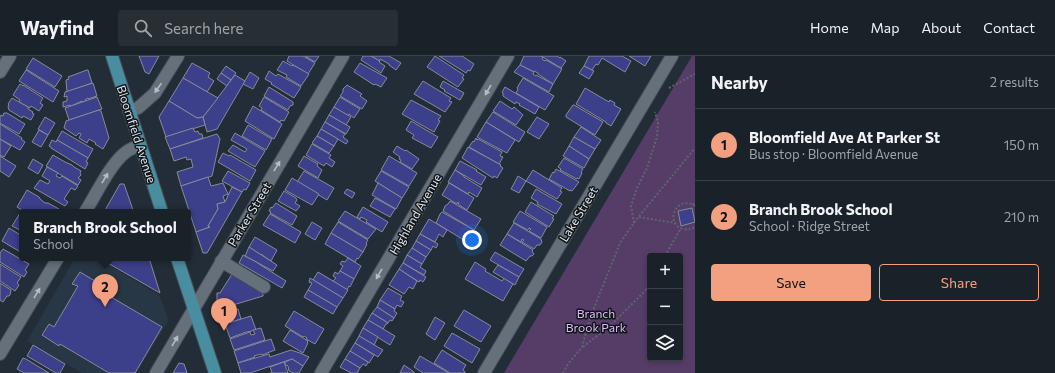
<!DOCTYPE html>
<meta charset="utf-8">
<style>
:root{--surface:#1a2229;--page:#272f35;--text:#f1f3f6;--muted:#9fa4a8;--line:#383f46;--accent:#f2a080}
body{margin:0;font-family:Commissioner,sans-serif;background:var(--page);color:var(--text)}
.controls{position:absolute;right:12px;bottom:12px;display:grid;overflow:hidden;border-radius:4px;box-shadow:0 2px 6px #0003}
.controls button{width:36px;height:36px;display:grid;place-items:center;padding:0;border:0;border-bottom:1px solid var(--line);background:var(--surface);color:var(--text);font:20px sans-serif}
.you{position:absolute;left:472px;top:184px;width:14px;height:14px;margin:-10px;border:3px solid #fff;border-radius:50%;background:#1a73e8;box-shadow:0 0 0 6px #1a73e833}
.badge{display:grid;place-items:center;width:26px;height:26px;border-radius:50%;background:var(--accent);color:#111;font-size:13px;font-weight:700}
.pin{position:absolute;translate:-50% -33px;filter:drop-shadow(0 1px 2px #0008)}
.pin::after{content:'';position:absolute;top:21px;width:14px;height:12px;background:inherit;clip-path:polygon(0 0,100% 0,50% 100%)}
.popup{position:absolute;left:19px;top:153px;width:172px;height:52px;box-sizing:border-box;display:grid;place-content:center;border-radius:4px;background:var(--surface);filter:drop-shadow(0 1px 3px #0005);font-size:13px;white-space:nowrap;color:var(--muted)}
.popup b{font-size:15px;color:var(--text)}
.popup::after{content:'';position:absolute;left:50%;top:100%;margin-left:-8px;border:8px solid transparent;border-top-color:var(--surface)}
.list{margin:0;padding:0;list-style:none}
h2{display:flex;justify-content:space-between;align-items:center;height:52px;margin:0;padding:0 16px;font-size:17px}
h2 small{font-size:13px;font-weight:400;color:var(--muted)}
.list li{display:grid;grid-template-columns:26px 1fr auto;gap:12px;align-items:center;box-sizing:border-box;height:72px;padding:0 16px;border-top:1px solid var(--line)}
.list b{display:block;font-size:15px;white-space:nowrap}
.list p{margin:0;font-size:13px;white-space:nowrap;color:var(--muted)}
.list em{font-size:13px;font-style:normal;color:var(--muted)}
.actions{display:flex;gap:8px;padding:12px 16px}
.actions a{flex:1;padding:9px 0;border:1px solid var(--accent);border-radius:4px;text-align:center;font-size:14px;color:var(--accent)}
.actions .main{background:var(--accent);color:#111}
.icon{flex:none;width:22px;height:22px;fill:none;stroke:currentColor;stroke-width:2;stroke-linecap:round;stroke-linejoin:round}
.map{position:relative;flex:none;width:695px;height:317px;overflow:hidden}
header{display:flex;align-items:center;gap:24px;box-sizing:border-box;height:56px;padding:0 20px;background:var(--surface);border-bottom:1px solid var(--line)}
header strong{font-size:19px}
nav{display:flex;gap:22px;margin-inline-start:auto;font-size:14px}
.search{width:280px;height:36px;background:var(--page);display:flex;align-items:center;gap:10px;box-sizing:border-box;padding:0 14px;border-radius:4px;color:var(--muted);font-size:15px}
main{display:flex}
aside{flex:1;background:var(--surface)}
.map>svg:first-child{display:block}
.built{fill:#283745}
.green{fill:#553d67;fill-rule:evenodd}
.building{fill:#3c3f8a;stroke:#888a99}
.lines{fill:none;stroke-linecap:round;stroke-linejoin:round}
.minor-casing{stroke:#434c54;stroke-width:14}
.major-casing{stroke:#434c54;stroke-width:14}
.path{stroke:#5d666f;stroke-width:2;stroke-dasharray:2 2;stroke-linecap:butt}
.minor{stroke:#65707b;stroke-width:12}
.major{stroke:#498da0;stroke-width:12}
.oneway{fill:#b6bdc6}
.labels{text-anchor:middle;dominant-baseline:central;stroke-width:3;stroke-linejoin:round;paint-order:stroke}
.street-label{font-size:12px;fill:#e1e7ee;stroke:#111519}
.park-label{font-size:12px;fill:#ddbcf9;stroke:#111519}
</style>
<header>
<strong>Wayfind</strong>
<div class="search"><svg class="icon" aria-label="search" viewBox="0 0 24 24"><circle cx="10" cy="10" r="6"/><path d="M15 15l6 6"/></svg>Search here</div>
<nav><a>Home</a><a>Map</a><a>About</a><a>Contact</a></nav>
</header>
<main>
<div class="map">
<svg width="695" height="317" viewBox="0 0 695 317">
<rect width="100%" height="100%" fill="#232d37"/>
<path class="built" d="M75,202H97L159,239L169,264L136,317H82L27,285Z"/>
<path class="green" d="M692,0H695V317H504ZM650,200H680V302H650Z"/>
<g class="building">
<path d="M139,0H159L149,18L145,16Z"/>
<path d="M289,0H303L315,7L308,18L287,5Z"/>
<path d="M305,0H319L315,6Z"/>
<path d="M363,0H371L380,5L379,6L385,10L381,17L361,4Z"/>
<path d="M371,0H389L401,7L396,14L389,9V8L380,3V5Z"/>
<path d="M435,0L464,19L462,22L464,23L458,31L427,11Z"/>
<path d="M439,0H462L474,8L470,15L468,14L466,17Z"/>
<path d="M524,0H541L543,1L542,3L545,5L546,4L562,13L553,28L538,18V17L534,15V16L520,9Z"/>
<path d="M541,0H557L560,2V1L566,5L561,12Z"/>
<path d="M589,0H622L631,5L625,16L602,2L598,9L596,8L592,14L584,10Z"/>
<path d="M629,0H651L645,10Z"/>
<path d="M33,2L62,20L55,31L26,13Z"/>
<path d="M283,5L292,10L293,9L309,18L301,30L286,21L287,19L277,14Z"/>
<path d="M192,7L210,17L208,21L214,25L207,36L183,22Z"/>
<path d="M360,7L387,22L381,31L375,28L374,29L354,16Z"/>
<path d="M520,9L534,16L533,18L536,20V19L553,28L549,36L514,16Z"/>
<path d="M226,10L236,17L231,24L221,17Z"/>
<path d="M584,10L594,15L589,23L579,17Z"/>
<path d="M26,14L59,35L53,46L19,25Z"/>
<path d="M87,14H88L92,27L67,36L66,24L69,23L68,21Z"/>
<path d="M269,15L276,20L278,18L301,31L294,42L271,28L272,27L265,23Z"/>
<path d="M250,16L259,22L253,33L243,28Z"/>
<path d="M221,17L231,24L227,30L217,23Z"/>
<path d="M235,19L245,25L217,73L207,76L203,61Z"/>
<path d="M183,22L218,42L203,61L197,62L169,45Z"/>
<path d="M523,22L554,40L545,54L516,37L518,33L517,32Z"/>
<path d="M423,25L451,42L449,45L452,46L445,56L414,38Z"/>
<path d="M443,25L464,37L460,44L444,35L445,34L440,31Z"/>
<path d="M93,27L97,40L88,43V42L85,44L86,45L82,46V45L71,50L70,49L63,51V46L67,45V40L64,41L65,36Z"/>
<path d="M20,28L23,30V29L43,42L40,47L43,49L39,55L31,50L30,52L19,46L20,44L13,39Z"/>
<path d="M347,29L362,38L360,40L367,45L362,53L340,40L343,36V33Z"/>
<path d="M269,31L293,46V49L290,50L288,54L264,40Z"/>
<path d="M505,31L539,51L535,58L519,49L520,48L516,46L515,48L503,40V37L502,36Z"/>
<path d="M585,32L609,46L610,44L615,47L614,49L621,53L611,70L606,67V66L576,48Z"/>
<path d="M97,41L102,53L69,64L65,52Z"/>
<path d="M264,41L289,56L284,65L281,64L280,66L261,54L262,52L259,50Z"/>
<path d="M340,41L360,53L354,62L349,58L348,60L334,51Z"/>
<path d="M12,42L28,51V53L33,56L32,57L34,58L31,64L23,60L22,62L9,54L8,51L9,49L8,48Z"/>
<path d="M411,44L441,60L438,64L440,65L434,76L402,58Z"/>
<path d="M169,45L197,62L203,61L205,69L166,81L159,61Z"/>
<path d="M500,45L512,53L514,51L523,59L516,69L493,55Z"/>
<path d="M573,49H574L603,66L595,79L566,61V59Z"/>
<path d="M253,50L282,68L274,83L245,65Z"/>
<path d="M334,51L351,61L346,69L329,59Z"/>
<path d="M99,54L100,55H101L109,82L103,93L95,88L96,87L89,83L87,87L79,82L81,78L79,77L76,80L64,72L66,65Z"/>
<path d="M493,56L525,76L519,86L486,66Z"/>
<path d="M4,57H7L25,68L19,78L0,67V61L1,59L3,60Z"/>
<path d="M329,59L350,71L346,78L325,66Z"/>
<path d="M45,61L55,67L48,79L38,73Z"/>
<path d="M537,61L549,68L539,83L527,76Z"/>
<path d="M411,65L438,81L431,92L412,82L414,79L406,74Z"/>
<path d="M325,66L345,78L343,81L348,85L346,88L321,73Z"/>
<path d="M486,66L515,84L507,97L477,81Z"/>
<path d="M0,68L22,82L21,83L25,86L20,94L0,83Z"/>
<path d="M248,69L272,83L266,94L242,80Z"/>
<path d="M581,71L601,84L595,93L574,81Z"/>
<path d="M193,72L195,76L198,75L199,78H202L203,82L170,93L165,81Z"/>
<path d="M321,73L338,83L334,90L317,80Z"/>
<path d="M39,74L48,79L41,91L32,86Z"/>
<path d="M62,75L93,93L88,102L57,84Z"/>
<path d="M235,77L265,95L255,111L228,95L233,89L245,96L247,93L231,84Z"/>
<path d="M217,78L220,83L212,120L181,130L177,116L193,111L191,103L187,104L186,101L174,105L170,93Z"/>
<path d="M317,80L334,90L329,97L312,87Z"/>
<path d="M574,81L595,93L589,103L569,90Z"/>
<path d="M476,82L477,84L478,83L502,96L500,100L503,101L499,108L469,91L473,85L474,86Z"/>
<path d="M0,83L11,90L4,101L0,99Z"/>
<path d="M52,84L56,86L57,84L88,102L86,106L88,107L85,113L51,92V91L49,90Z"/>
<path d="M312,88L331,99L329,102L335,106L332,111L326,107L324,110L306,99Z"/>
<path d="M397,90L405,95L406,94L419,103L412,113L400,106L401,104L399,103L400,101L393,96Z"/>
<path d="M569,90L589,103L584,112L563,100Z"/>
<path d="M468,91L501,109L500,110L503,112L497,122L494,120L493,122L462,102Z"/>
<path d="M223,97L229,100L230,99L256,114L250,125L218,106Z"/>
<path d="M53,99L65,106L72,109L74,111L81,115L80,117L81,119L78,122L81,124L78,129L46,110Z"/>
<path d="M0,100L16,110L9,121L0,115Z"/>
<path d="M304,100L318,108L317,110L322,114L318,122L298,110Z"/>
<path d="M389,100L417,117L409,130L381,114Z"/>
<path d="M564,102L583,113L581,116L582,117L579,123L577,122V123L560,114L561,113L558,111Z"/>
<path d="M33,103L43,109L38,118L28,112Z"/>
<path d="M460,105L477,114L476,115L486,121L481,129L455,114Z"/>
<path d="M47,111L58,117L56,120L60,122L62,120L78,130L75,134L71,132L64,143L68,146L65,150L34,132L40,124L48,128L50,125L42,120Z"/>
<path d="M556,113L579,126L572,135L570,134V135L549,123L553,116L554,117Z"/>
<path d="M455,114L464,120V121L482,132L477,141L469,136L468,138L448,126Z"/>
<path d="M533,114L562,132L560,135L562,136L557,143L526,125Z"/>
<path d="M228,115L250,127L246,134L244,133L242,136L222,125Z"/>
<path d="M304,115L334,132L327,144L297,126Z"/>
<path d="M381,115L409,131L402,142L375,125Z"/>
<path d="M518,120L526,125L519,137L511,133Z"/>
<path d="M208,121L211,130L223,127L228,138L223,140L225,146L217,148L218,153L208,170L210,171L196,176L181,130Z"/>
<path d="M292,122L319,138L312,149L285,134Z"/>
<path d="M378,127L402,142L396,153L372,139Z"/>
<path d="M449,127L474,142L467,154L459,149L458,146L457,148L442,139Z"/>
<path d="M120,128H124L133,154H129L130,156H104Z"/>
<path d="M232,131L242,136L207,197H203L196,176L210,171L208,170L218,153L217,148L225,146Z"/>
<path d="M347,133L355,137L352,142L344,137Z"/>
<path d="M536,133L562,148L556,158L537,148L538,146L531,142Z"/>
<path d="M27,134L39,141L40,143L45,147H48L59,153L57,156H25L17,151Z"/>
<path d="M284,135L296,142L297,144L295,147L300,150L296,155L278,145Z"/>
<path d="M375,142L395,153L390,161L370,150Z"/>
<path d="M450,145L481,163L474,174L443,155L445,150L448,148Z"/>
<path d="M531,146L554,160L552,162L554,163L549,171L525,156Z"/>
<path d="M276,147L297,160L292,169L270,157L271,156L269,155L271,151L272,152Z"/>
<path d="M363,151L388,166L382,176L366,166L367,164L361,161L360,163L357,161Z"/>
<path d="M692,152L695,166L681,170L678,155Z"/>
<path d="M345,155L376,173L368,183L338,165Z"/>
<path d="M520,155L547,171L541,182L529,175L531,173L529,172L528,174L513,166Z"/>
<path d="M442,156L474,174L467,186L436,167L440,158Z"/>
<path d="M20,157L22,159V175L12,170Z"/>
<path d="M270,158L301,176L295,187L263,169Z"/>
<path d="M429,163L447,174L443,181L439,178L435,186L420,178Z"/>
<path d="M312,166L322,172L315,184L305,178Z"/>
<path d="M338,166L368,184L366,187L367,188L363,196L331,177Z"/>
<path d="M514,167L541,183L542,186L540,189H537L534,193L522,186L524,184L522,183L521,186L507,178Z"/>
<path d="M9,172L22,180V197L2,185Z"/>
<path d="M331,177L363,196L358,203L357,202L355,206L325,188Z"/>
<path d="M420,178L438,188L436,192L433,190L431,194L416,185Z"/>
<path d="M507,178L533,194L532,195L534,198L532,200H530L526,205L500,189Z"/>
<path d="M255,181L277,194L271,205L262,199V198L261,199L249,191Z"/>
<path d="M416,185L431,194L426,201L412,192Z"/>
<path d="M249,191L277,209L273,215L245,200Z"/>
<path d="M412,192L426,201L422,208L407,199Z"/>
<path d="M3,193L29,208L25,214L27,216L24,221L0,206V197Z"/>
<path d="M495,196L524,213L519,221L490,204Z"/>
<path d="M243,199L258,207L259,208L286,225L282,232L239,207Z"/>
<path d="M407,199L422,208L420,211L426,215L424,219L403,207Z"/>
<path d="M99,202H149L160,237Z"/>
<path d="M348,202L361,210L354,223L340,215L343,210L340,208L342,205L345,206Z"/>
<path d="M475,206L486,213L485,215L502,225L504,222L513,228L503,245L465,223Z"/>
<path d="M403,207L426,221L423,226L420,224L419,226L399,213Z"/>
<path d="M0,208L21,221L17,227L19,229L15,235L0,225Z"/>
<path d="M498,209L519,221L515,229L493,216Z"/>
<path d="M399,213L417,225L413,233L409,231L404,238L389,229Z"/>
<path d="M340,215L354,223L350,231L349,230L347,234L333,225L336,222L333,220L335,216L338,218Z"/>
<path d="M80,216L95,225L96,222L111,230L106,238L162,271L135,317H109L60,288L59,290L42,279L49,268L54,271L78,230L72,228Z"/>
<path d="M318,216L348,234L343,242L313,224Z"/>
<path d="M232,218L263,237V240L233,249L232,251L221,255L219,247H217V237H220Z"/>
<path d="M310,222L343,242L337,251L308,234L312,227L309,226Z"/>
<path d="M0,227L11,234L10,239L9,240H7L3,246L0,244Z"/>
<path d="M388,232L402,240L400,244L404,246L401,251L397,249L395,253L380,244Z"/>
<path d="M308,234L337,251L333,258L304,241Z"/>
<path d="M380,244L395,253L394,255L397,257L394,262L377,251Z"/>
<path d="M377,251L394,262L392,265L390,264L388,267L372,257Z"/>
<path d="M238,253L241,263L225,268L222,257Z"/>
<path d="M464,254L491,270L481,286L454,270Z"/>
<path d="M294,255L324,273L315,288L306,283L307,282L304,280L303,281L285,270Z"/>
<path d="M372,257L388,267L387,268H386L383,273L368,264Z"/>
<path d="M251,260L256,274L247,276H246L230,282L225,268Z"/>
<path d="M435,261L445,267L435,284L426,278Z"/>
<path d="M368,264L395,280L390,289L363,272Z"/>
<path d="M261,272L265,284L234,294L230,283L250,276L251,279L255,278L253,274Z"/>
<path d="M363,272L378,281L374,289L359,280Z"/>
<path d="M290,274L308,285L307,286L308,287L303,297L283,285Z"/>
<path d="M452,277L480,293L472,307L444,290Z"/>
<path d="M359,280L383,294L378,301L355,287Z"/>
<path d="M271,283L275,294L262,299L261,298L254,300L255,301L238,307L234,295Z"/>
<path d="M355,287L374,299L369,307L350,295Z"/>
<path d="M33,289L65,308L60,317H56L27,300Z"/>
<path d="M291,294L300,297L309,301L303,310L292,303L250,317H241L238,307L269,298L270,301Z"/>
<path d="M442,294L466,309L463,314L465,316V317H450L434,307Z"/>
<path d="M350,295L368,306L366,310L363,308L360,312L345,303Z"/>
<path d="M420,300L449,317H423L414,311Z"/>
<path d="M23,302L26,303L49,317H24L17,313Z"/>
<path d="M292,303L303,310L299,317H293L289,315L288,310L285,309V306Z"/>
<path d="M345,303L360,312L357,317H351L340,311Z"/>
<path d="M284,306L288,317H270L272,316L270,311Z"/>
<path d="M179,307L184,308L187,317H173Z"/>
<path d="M404,309L414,316V317H400Z"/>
</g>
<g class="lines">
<g class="minor-casing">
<g id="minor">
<path d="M0,16L10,0"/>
<path d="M129,55L138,52L155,37L178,0"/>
<path d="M85,156C96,139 110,108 126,96C130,93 135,91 140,89"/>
<path d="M221,205L264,231"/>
<path d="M0,298L58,202"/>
<path d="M156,317L343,0"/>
<path d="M321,317L508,0"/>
<path d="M484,317L672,0"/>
</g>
</g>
<g class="major-casing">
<g id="major">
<path d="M112,0L162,156"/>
<path d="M177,202L215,317"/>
</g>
</g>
<g class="path">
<path d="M669,32L695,18"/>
<path d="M693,149L695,145"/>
<path d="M695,150C676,138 664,168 683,173C688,174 691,173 695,171"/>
<path d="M639,161L675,167"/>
<path d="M634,167L631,150L637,132L647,112L657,81L658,66L655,56"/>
<path d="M665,200L681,172"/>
<path d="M583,291L611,269L645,235L650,226"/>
<path d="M563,317L568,308L582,291L590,262L620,187L636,164L695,92"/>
</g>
<use href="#minor" class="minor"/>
<use href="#major" class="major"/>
</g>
<defs><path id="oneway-solid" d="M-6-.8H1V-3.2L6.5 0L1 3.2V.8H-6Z"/></defs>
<g class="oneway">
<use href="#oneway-solid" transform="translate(158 32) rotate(125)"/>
<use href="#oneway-solid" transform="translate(488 34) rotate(120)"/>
<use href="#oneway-solid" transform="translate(277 110) rotate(-59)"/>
<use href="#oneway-solid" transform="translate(105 122) rotate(-59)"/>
<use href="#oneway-solid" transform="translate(379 218) rotate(120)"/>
<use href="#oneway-solid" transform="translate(37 237) rotate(-59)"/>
<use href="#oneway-solid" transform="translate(175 285) rotate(-60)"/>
</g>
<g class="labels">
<g class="street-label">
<text transform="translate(137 78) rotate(72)">Bloomfield Avenue</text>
<text transform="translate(249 158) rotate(-59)">Parker Street</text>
<text transform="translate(415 158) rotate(-60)">Highland Avenue</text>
<text transform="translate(578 158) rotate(-59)">Lake Street</text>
</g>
<g class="park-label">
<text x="596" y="257">Branch<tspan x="596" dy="14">Brook Park</tspan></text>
</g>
</g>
</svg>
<div class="controls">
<button>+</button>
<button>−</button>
<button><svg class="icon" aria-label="layers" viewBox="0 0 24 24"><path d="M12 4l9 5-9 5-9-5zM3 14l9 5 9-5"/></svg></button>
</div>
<div class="you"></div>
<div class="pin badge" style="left:224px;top:275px">1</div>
<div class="pin badge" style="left:105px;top:251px">2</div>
<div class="popup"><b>Branch Brook School</b>School</div>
</div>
<aside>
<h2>Nearby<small>2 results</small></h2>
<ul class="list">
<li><span class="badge">1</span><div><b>Bloomfield Ave At Parker St</b><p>Bus stop · Bloomfield Avenue</p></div><em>150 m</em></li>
<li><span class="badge">2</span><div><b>Branch Brook School</b><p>School · Ridge Street</p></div><em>210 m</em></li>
</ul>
<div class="actions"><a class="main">Save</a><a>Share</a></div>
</aside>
</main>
